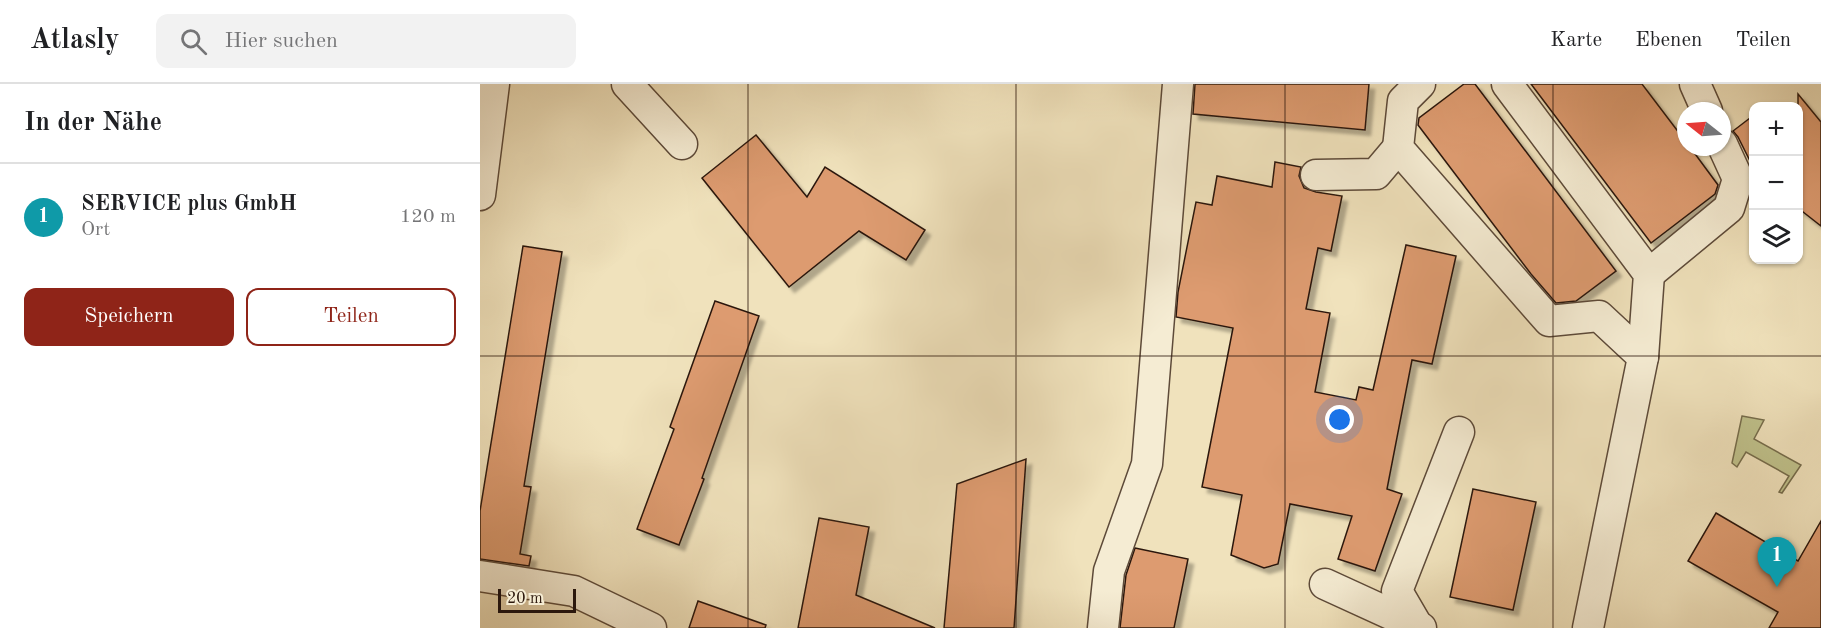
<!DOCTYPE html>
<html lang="de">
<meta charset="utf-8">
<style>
:root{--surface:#fff;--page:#f2f2f2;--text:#202124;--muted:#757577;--line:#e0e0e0;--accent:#8f2418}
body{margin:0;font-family:"Old Standard TT",serif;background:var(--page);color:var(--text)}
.controls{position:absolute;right:18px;top:18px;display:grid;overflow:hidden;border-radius:12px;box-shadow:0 2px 4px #0004}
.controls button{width:54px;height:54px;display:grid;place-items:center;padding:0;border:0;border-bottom:2px solid var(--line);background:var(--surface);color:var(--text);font:30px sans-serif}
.compass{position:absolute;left:1197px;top:18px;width:54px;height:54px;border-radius:50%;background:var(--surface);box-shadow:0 2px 4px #0004;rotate:287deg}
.scale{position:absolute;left:18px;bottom:15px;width:78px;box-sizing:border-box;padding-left:6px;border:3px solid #2c180d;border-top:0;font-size:16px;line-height:21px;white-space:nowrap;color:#2c180d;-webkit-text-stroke:4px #f5ecd3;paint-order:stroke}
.you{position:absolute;left:860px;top:336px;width:21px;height:21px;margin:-15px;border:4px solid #fff;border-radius:50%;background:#1a73e8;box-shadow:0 0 0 9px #1a73e833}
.badge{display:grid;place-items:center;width:39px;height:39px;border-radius:50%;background:var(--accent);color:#fff;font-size:20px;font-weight:700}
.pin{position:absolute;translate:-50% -50px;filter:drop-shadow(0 2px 3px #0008)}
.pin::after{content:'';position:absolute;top:32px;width:21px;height:18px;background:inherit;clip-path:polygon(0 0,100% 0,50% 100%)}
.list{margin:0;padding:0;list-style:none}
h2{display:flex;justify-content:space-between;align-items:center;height:78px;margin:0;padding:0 24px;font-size:26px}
h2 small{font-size:20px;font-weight:400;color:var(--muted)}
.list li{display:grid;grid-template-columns:39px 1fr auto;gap:18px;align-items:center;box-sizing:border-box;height:108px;padding:0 24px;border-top:2px solid var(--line)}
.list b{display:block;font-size:22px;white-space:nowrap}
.list p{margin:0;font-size:20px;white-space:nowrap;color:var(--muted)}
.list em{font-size:20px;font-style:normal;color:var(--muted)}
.actions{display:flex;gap:12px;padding:18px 24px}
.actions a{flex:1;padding:14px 0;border:2px solid var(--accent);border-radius:12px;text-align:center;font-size:21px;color:var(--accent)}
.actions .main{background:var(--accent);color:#fff}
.icon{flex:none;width:33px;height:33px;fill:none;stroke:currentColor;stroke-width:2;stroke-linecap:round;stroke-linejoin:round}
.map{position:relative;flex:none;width:1341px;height:544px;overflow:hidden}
header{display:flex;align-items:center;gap:36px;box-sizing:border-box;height:84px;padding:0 30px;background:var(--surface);border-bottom:2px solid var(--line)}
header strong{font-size:28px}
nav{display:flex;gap:33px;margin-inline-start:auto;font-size:21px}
.search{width:420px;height:54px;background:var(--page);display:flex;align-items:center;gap:15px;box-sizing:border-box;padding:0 21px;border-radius:12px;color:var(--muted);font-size:22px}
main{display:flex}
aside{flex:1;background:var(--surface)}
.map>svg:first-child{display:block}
.green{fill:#c0c28c;stroke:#766d4c;stroke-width:1.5}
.building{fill:#dd9b6f;stroke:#2c180d;stroke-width:1.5;filter:url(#shadow)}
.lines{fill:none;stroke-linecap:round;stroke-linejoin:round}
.minor-casing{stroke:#5d4a39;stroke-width:33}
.minor{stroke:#f5ecd3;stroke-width:30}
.grid{fill:none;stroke:#2c180d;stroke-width:1.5;stroke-opacity:0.55}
</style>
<header>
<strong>Atlasly</strong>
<div class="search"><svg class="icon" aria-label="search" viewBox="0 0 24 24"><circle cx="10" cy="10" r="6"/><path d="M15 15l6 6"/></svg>Hier suchen</div>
<nav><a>Karte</a><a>Ebenen</a><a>Teilen</a></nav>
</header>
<main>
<aside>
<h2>In der Nähe<small></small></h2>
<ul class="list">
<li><span class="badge" style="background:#0f9aa8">1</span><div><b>SERVICE plus GmbH</b><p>Ort</p></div><em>120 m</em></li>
</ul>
<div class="actions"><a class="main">Speichern</a><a>Teilen</a></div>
</aside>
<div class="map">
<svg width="1341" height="544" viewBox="0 0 1341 544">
<defs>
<filter id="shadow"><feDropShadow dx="5.5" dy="5.5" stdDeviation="1.5" flood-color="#0004"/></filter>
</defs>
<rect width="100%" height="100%" fill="#f0e2bc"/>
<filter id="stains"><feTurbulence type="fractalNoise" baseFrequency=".00333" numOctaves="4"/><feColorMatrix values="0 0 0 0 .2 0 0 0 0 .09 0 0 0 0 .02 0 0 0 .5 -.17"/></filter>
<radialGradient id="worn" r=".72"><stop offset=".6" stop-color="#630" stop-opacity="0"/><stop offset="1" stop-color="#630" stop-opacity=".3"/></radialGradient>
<path class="green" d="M1262,332L1284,336L1274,355L1321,381L1302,409L1299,408L1309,392L1266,368L1257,383L1252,379Z"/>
<g class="building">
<path d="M715,0H889L885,46L713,30Z"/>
<path d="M984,0H995L1136,187L1096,217L1076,219L1051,190L938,41L939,34Z"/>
<path d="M1051,0H1162L1206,58V63H1210L1238,101L1235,110L1171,159Z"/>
<path d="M1318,10L1341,38V142L1318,124Z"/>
<path d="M1274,31V85L1258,53L1253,47Z"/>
<path d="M276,51L327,113L345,83L445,146L426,176L379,147L309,203L222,94Z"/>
<path d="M795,78L821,83L819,92L824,104L836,108L862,112L851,167L838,164L826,225L850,229L835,308L876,316L879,303L893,306L926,161L976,172L952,280L932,276L907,405L922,410L895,487L858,475L872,432L810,420L798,480L784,484L751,471L762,411L722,403L753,244L696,233L698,208L716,118L732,121L737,92L792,103Z"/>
<path d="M43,162L82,168L44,402L51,403L40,470L51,472L49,482L0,475V427Z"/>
<path d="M235,217L279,232L222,394L224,395L199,461L157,445L194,345L190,343Z"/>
<path d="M546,375L534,544H464L477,400Z"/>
<path d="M993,405L1056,418L1033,526L970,513Z"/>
<path d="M1236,429L1318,477L1341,437V544H1289L1298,528L1208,477Z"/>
<path d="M339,434L389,443L376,511L455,544H318Z"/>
<path d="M655,464L708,475L694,544H640L646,491Z"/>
<path d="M218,517L286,541L285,544H209Z"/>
</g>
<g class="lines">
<g class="minor-casing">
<g id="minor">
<path d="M147,0L202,60"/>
<path d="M940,0L923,17L918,64L1069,237L1119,232L1163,273L1108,544"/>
<path d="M1027,0L1169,190L1163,273"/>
<path d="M1215,0L1227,27"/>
<path d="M836,91L896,90L918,64"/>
<path d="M0,111L14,0"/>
<path d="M1169,190L1249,124L1258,95L1242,60"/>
<path d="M0,492L94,507L171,544"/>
<path d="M845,500L941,544"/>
<path d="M938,543L917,507L979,348"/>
<path d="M623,544L629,487L667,380L698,0"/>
</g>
</g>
<use href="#minor" class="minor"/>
</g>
<path class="grid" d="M268,0V544M536,0V544M805,0V544M1073,0V544M0,272H1341"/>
<rect width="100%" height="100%" filter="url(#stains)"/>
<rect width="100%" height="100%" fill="url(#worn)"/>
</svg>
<div class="controls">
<button>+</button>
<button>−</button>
<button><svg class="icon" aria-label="layers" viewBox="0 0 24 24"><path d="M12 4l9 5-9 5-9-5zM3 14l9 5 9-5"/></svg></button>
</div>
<svg class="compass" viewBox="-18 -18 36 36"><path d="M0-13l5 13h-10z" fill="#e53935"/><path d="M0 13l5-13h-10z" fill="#757577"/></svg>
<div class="scale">20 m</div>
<div class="you"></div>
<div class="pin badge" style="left:1297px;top:503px;background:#0f9aa8">1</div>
</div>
</main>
